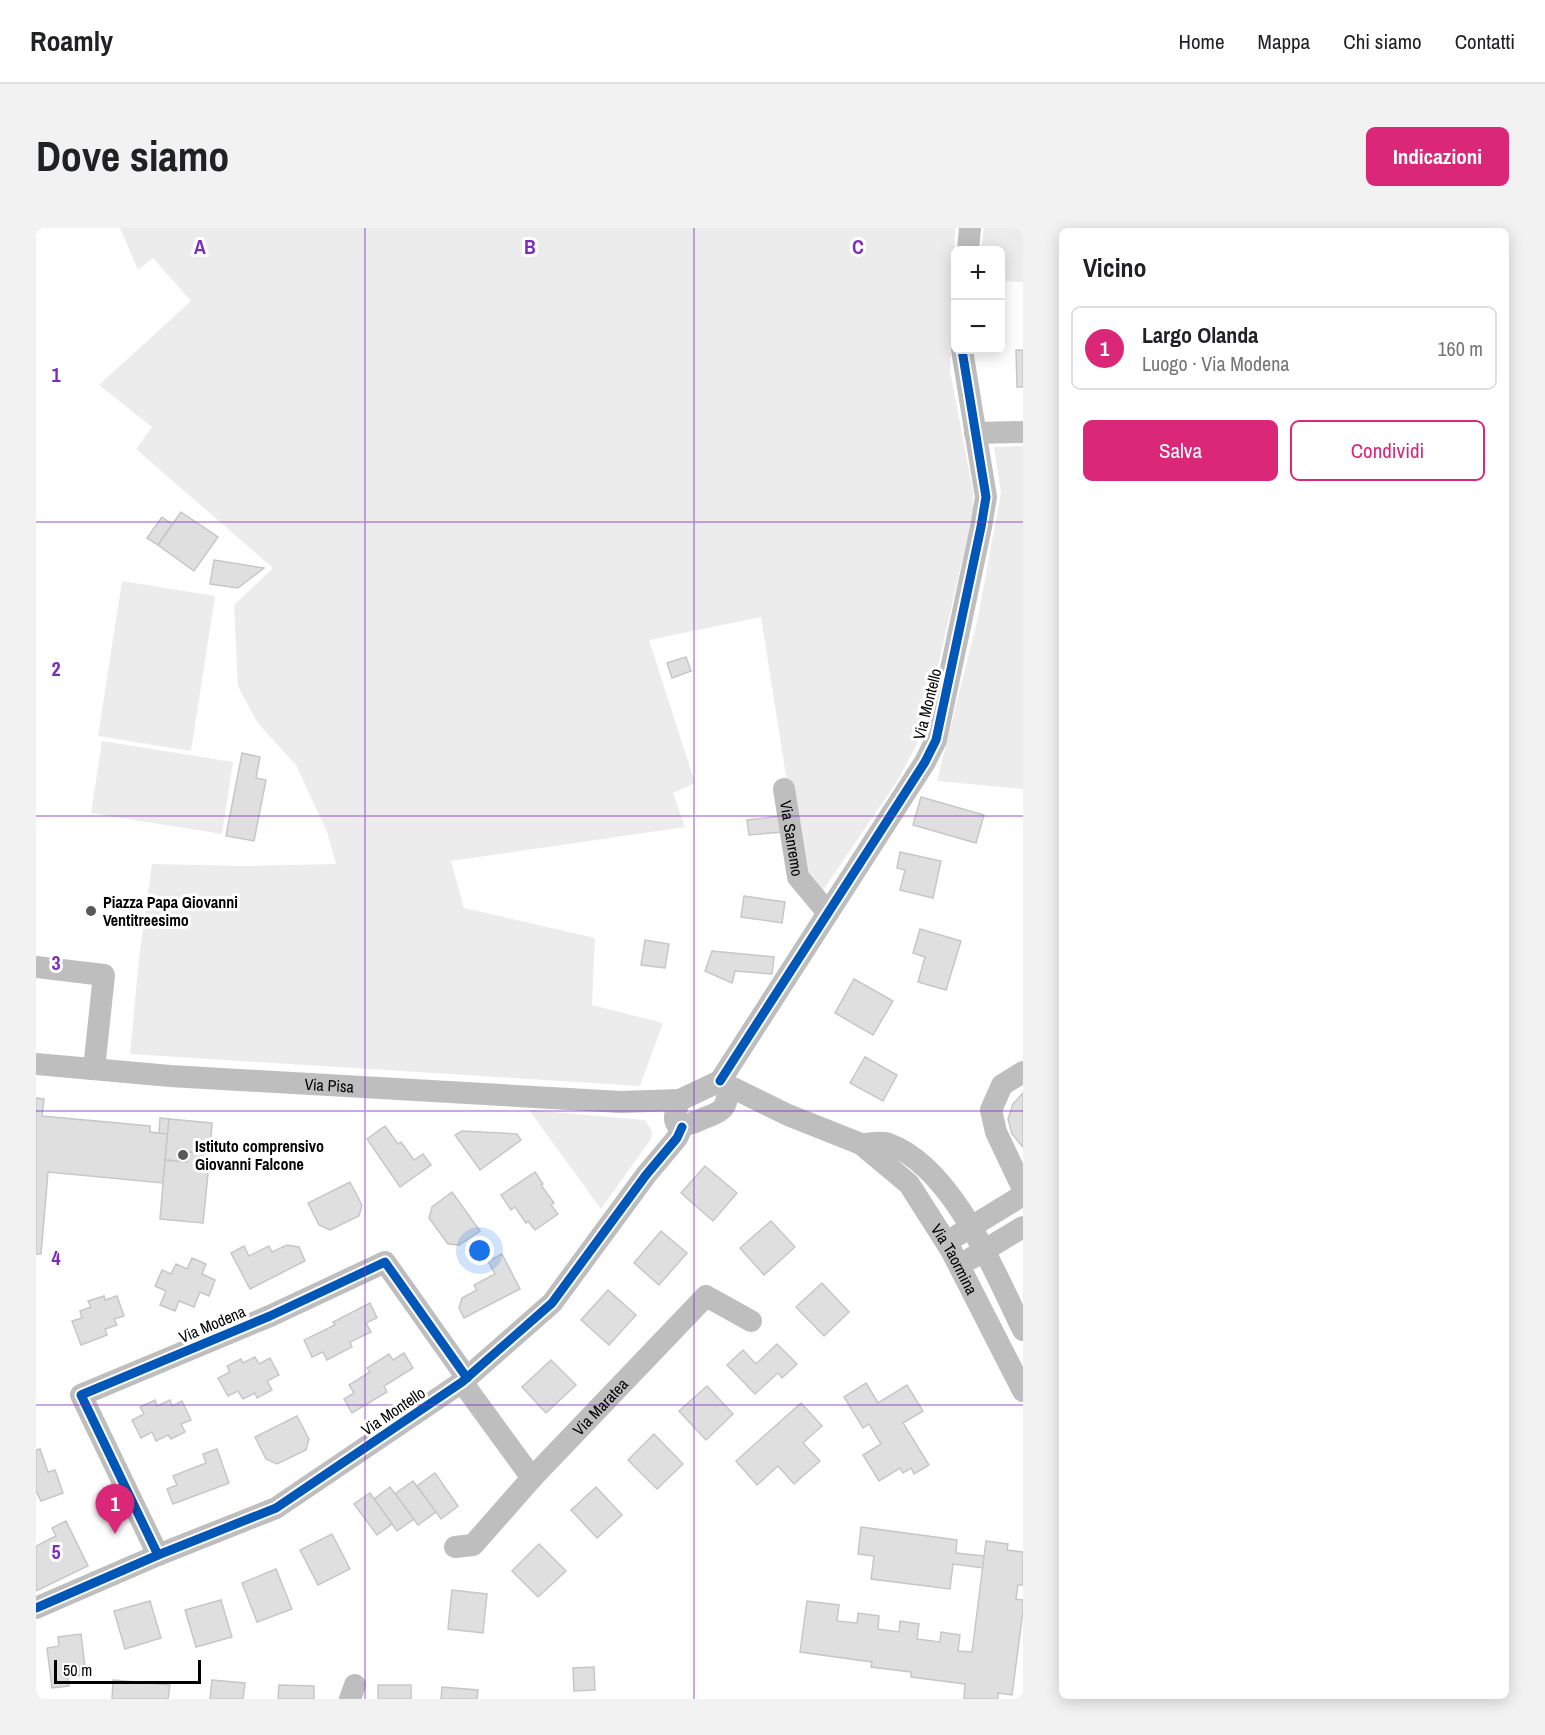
<!DOCTYPE html>
<html lang="it">
<meta charset="utf-8">
<style>
:root{--surface:#fff;--page:#f2f2f2;--text:#202124;--muted:#757577;--line:#e0e0e0;--accent:#db2777}
body{margin:0;font-family:"Archivo Narrow",sans-serif;background:var(--page);color:var(--text)}
.controls{position:absolute;right:18px;top:18px;display:grid;overflow:hidden;border-radius:9px;box-shadow:0 3px 15px #0003}
.controls button{width:54px;height:54px;display:grid;place-items:center;padding:0;border:0;border-bottom:2px solid var(--line);background:var(--surface);color:var(--text);font:30px sans-serif}
.scale{position:absolute;left:18px;bottom:15px;width:147px;box-sizing:border-box;padding-left:6px;border:3px solid #000;border-top:0;font-size:16px;line-height:21px;white-space:nowrap;color:#000;-webkit-text-stroke:4px #fff;paint-order:stroke}
.you{position:absolute;left:444px;top:1023px;width:21px;height:21px;margin:-15px;border:4px solid #fff;border-radius:50%;background:#1a73e8;box-shadow:0 0 0 9px #1a73e833}
.badge{display:grid;place-items:center;width:39px;height:39px;border-radius:50%;background:var(--accent);color:#fff;font-size:20px;font-weight:700}
.pin{position:absolute;translate:-50% -50px;filter:drop-shadow(0 2px 3px #0008)}
.pin::after{content:'';position:absolute;top:32px;width:21px;height:18px;background:inherit;clip-path:polygon(0 0,100% 0,50% 100%)}
.list{margin:0;padding:0;list-style:none}
h2{display:flex;justify-content:space-between;align-items:center;height:78px;margin:0;padding:0 24px;font-size:26px}
h2 small{font-size:20px;font-weight:400;color:var(--muted)}
.list li{display:grid;grid-template-columns:39px 1fr auto;gap:18px;align-items:center;box-sizing:border-box;height:84px;margin:0 12px 12px;padding:0 12px;border:2px solid var(--line);border-radius:9px}
.list b{display:block;font-size:22px;white-space:nowrap}
.list p{margin:0;font-size:20px;white-space:nowrap;color:var(--muted)}
.list em{font-size:20px;font-style:normal;color:var(--muted)}
.actions{display:flex;gap:12px;padding:18px 24px}
.actions a{flex:1;padding:14px 0;border:2px solid var(--accent);border-radius:9px;text-align:center;font-size:21px;color:var(--accent)}
.actions .main{background:var(--accent);color:#fff}
.map{position:relative;flex:none;width:987px;height:1471px;overflow:hidden;border-radius:9px}
header{display:flex;align-items:center;gap:36px;box-sizing:border-box;height:84px;padding:0 30px;background:var(--surface);border-bottom:2px solid var(--line)}
header strong{font-size:28px}
nav{display:flex;gap:33px;margin-inline-start:auto;font-size:21px}
.intro{display:flex;align-items:center;justify-content:space-between;box-sizing:border-box;height:144px;padding:0 36px}
h1{margin:0;font-size:42px}
.button{padding:15px 27px;border-radius:9px;background:var(--accent);color:#fff;font-size:21px;font-weight:700}
main{display:flex;gap:36px;padding:0 36px}
aside{flex:1;background:var(--surface);border-radius:9px;box-shadow:0 3px 15px #0003}
.map>svg:first-child{display:block}
.green{fill:#ececec}
.building{fill:#dfdfdf;stroke:#c7c7c7;stroke-width:1.5}
.lines{fill:none;stroke-linecap:round;stroke-linejoin:round}
.minor{stroke:#bebebe;stroke-width:22}
.cycleway-casing{stroke:#fff;stroke-width:13}
.cycleway{stroke:#0057b8;stroke-width:9}
.grid{fill:none;stroke:#7b2cbf;stroke-width:1.5;stroke-opacity:0.55}
.poi-dot{fill:#595959;stroke:#fff;stroke-width:2}
.labels{text-anchor:middle;dominant-baseline:central;stroke-width:6;stroke-linejoin:round;paint-order:stroke}
.street-label{font-size:16px;fill:#000;stroke:#fff}
.poi-label{font-size:16px;font-weight:bold;fill:#000;stroke:#fff;text-anchor:start}
.grid-label{font-size:20px;text-anchor:middle;font-weight:bold;fill:#7b2cbf;stroke:#fff;stroke-width:6;stroke-linejoin:round;paint-order:stroke}
</style>
<header>
<strong>Roamly</strong>
<nav><a>Home</a><a>Mappa</a><a>Chi siamo</a><a>Contatti</a></nav>
</header>
<div class="intro"><h1>Dove siamo</h1><a class="button">Indicazioni</a></div>
<main>
<div class="map">
<svg width="987" height="1471" viewBox="0 0 987 1471">
<rect width="100%" height="100%" fill="#fff"/>
<g class="green">
<path d="M84,0H919L914,143L937,263V284L892,482L880,518L860,555L783,668L765,643L725,389L613,412L659,555L637,565L649,599L415,633L428,680L559,710L556,777L627,795L604,858L94,826L103,730L116,636L207,638L300,636L291,604L260,537L221,494L202,458L198,377L237,340L100,221L116,199L63,157L155,73L117,30L102,42Z"/>
<path d="M948,0H987V54L965,53L964,22H945Z"/>
<path d="M987,218V561L901,553L942,389L965,265L958,219Z"/>
<path d="M86,353L179,368L155,523L62,508Z"/>
<path d="M66,513L197,534L186,606L55,585Z"/>
<path d="M493,882L609,892L616,903L615,911L565,981Z"/>
</g>
<g class="building">
<path d="M980,122H987V159H981Z"/>
<path d="M145,284L182,309L158,343L122,317Z"/>
<path d="M126,289L136,296L122,317L111,310Z"/>
<path d="M178,332L228,340L202,360L174,356Z"/>
<path d="M650,429L655,443L636,450L631,435Z"/>
<path d="M206,525L224,529L220,550L230,552L218,613L190,608Z"/>
<path d="M885,569L948,587L940,615L877,597Z"/>
<path d="M745,588L747,604L713,607L711,592Z"/>
<path d="M864,624L905,633L897,670L864,662L869,642L861,640Z"/>
<path d="M708,668L749,674L746,695L705,689Z"/>
<path d="M884,701L925,713L910,762L882,754L889,729L877,725Z"/>
<path d="M609,712L633,716L629,740L605,737Z"/>
<path d="M676,723L738,729L736,746L699,743L696,755L669,743Z"/>
<path d="M818,751L857,773L837,807L799,785Z"/>
<path d="M829,829L861,847L847,873L814,855Z"/>
<path d="M987,865V919L976,906L972,891L977,876Z"/>
<path d="M0,870L8,871L6,888L114,898V904L132,906L127,955L12,944L5,1026H0Z"/>
<path d="M124,890L133,891L132,906L123,905Z"/>
<path d="M133,891L176,895L174,926L153,924L151,934L129,932Z"/>
<path d="M349,898L362,916L365,914L378,932L387,926L395,937L364,959L331,911Z"/>
<path d="M426,903L481,906L485,912L444,942L419,907Z"/>
<path d="M153,924L174,926L167,995L124,991L129,932L151,934Z"/>
<path d="M669,938L701,965L677,993L645,965Z"/>
<path d="M499,944L507,956L505,957L518,975L515,977L522,986L499,1002L492,993L490,995L479,979L475,982L465,967Z"/>
<path d="M314,954L326,977L323,988L294,1002L283,997L272,975Z"/>
<path d="M416,964L444,1003L423,1017L412,1016L393,990L396,979Z"/>
<path d="M735,993L759,1019L728,1047L704,1020Z"/>
<path d="M625,1003L651,1025L623,1057L598,1035Z"/>
<path d="M251,1017L263,1019L269,1033L214,1061L195,1025L208,1018L213,1028L233,1018L236,1024Z"/>
<path d="M466,1026L484,1061L428,1090L423,1080L426,1070L441,1062L438,1057L459,1046L452,1033Z"/>
<path d="M156,1030L170,1036L166,1046L179,1052L173,1068L164,1064L158,1079L143,1073L139,1083L124,1077L130,1063L119,1058L126,1042L135,1046L140,1036L151,1041Z"/>
<path d="M786,1055L813,1084L788,1108L760,1079Z"/>
<path d="M572,1062L600,1087L573,1117L545,1092Z"/>
<path d="M68,1068L69,1072L81,1068L88,1088L78,1091L81,1097L69,1101L71,1107L45,1117L36,1093L46,1090L44,1083L55,1079L52,1073Z"/>
<path d="M334,1075L341,1090L330,1095L335,1104L314,1114L316,1119L291,1132L287,1124L276,1129L268,1112L299,1097L297,1094Z"/>
<path d="M741,1116L761,1136L746,1150L742,1145L719,1166L691,1137L707,1122L720,1136Z"/>
<path d="M368,1125L377,1140L348,1158L351,1164L316,1185L308,1171L318,1165L313,1157L334,1144L331,1140L353,1126L357,1132Z"/>
<path d="M219,1129L223,1136L234,1130L243,1147L231,1153L236,1162L221,1170L219,1165L207,1171L202,1163L192,1168L182,1150L194,1144L191,1138L205,1131L207,1135Z"/>
<path d="M515,1132L540,1157L510,1185L486,1159Z"/>
<path d="M830,1155L842,1175L871,1157L887,1183L867,1195L893,1237L878,1246L875,1240L867,1245L864,1240L843,1253L827,1227L845,1216L833,1196L827,1200L808,1169Z"/>
<path d="M671,1158L697,1186L670,1212L643,1183Z"/>
<path d="M119,1172L121,1178L134,1172L136,1178L146,1173L155,1192L145,1196L149,1204L135,1211L132,1207L120,1213L116,1204L105,1210L96,1192L108,1186L104,1179Z"/>
<path d="M765,1175L786,1198L767,1215L784,1233L758,1256L742,1238L721,1257L700,1233Z"/>
<path d="M261,1188L273,1211L270,1222L241,1236L230,1231L219,1209Z"/>
<path d="M618,1206L647,1236L621,1261L592,1232Z"/>
<path d="M4,1221L12,1244L19,1242L27,1265L5,1273L0,1263V1222Z"/>
<path d="M181,1221L193,1255L137,1276L131,1261L141,1257L137,1248L170,1235L167,1226Z"/>
<path d="M399,1245L422,1278L405,1291L381,1258Z"/>
<path d="M377,1253L400,1284L382,1297L359,1266Z"/>
<path d="M354,1259L378,1291L361,1303L338,1271Z"/>
<path d="M560,1259L586,1287L561,1310L535,1282Z"/>
<path d="M334,1265L356,1296L341,1307L318,1276Z"/>
<path d="M30,1293L52,1338L0,1363V1318L20,1308L16,1300Z"/>
<path d="M825,1299L921,1312L920,1325L948,1328L947,1340L917,1336L914,1361L835,1351L838,1328L822,1326Z"/>
<path d="M296,1306L314,1341L282,1357L264,1322Z"/>
<path d="M950,1313L972,1316L971,1322L987,1324V1357H982L980,1371L987,1372V1383L976,1467L962,1465V1471H928L929,1456L875,1449V1444L835,1439L836,1434L764,1424L771,1373L803,1377L801,1393L821,1395L822,1385L843,1388L842,1401L863,1404L864,1393L883,1396L881,1411L904,1414L905,1404L924,1407L922,1423L936,1424Z"/>
<path d="M503,1316L530,1343L502,1369L476,1343Z"/>
<path d="M240,1341L256,1381L221,1394L206,1355Z"/>
<path d="M416,1362L451,1366L447,1405L412,1401Z"/>
<path d="M185,1372L196,1409L160,1419L149,1382Z"/>
<path d="M114,1373L125,1410L89,1421L78,1383Z"/>
<path d="M45,1406L50,1447L32,1449L33,1458L16,1460L11,1420L23,1418L22,1409Z"/>
<path d="M558,1439L559,1462L538,1463L537,1440Z"/>
<path d="M77,1452L134,1457L132,1471H76Z"/>
<path d="M176,1452L209,1455L207,1471H174Z"/>
<path d="M243,1457L278,1458V1471H242Z"/>
<rect x="342" y="1457" width="33" height="14"/>
<path d="M406,1459L442,1462L441,1471H405Z"/>
</g>
<g class="lines">
<g class="minor">
<path d="M932,22L934,0"/>
<path d="M939,205L987,204"/>
<path id="s1" d="M748,561L762,649L792,685"/>
<path d="M0,739L68,747L58,841"/>
<path id="s2" d="M0,836L134,848L585,874L644,872"/>
<path d="M987,844L966,857L955,882L960,904L987,961"/>
<path d="M684,853L889,534L900,512L945,299L950,269L926,122"/>
<path d="M684,853L691,857C692,866 692,873 687,880C682,886 673,888 666,891C642,902 632,900 644,872Z"/>
<path id="s3" d="M691,857L752,887L825,916L873,956L915,1022L987,1163"/>
<path d="M825,916C833,916 845,913 853,916C917,940 958,1043 987,1102"/>
<path d="M922,1007L987,967"/>
<path d="M934,1031L987,999"/>
<path d="M426,1154L496,1250"/>
<path id="s4" d="M419,1319L437,1317L496,1250L670,1068L715,1093"/>
<path d="M122,1327L45,1167L234,1088L349,1034L431,1150"/>
<path d="M0,1380L122,1327L240,1280L426,1154L516,1075L610,947L641,910L646,899"/>
<path d="M314,1471L319,1457"/>
</g>
<g class="cycleway-casing">
<g id="cycleway">
<path d="M684,853L889,534L900,512L945,299L950,269L926,122"/>
<path d="M122,1327L45,1167L234,1088L349,1034L431,1150"/>
<path d="M0,1380L122,1327L240,1280L426,1154L516,1075L610,947L641,910L646,899"/>
</g>
</g>
<use href="#cycleway" class="cycleway"/>
</g>
<path class="grid" d="M329,0V1471M658,0V1471M0,294H987M0,588H987M0,883H987M0,1177H987"/>
<g class="poi-dot">
<circle cx="55" cy="683" r="6"/>
<circle cx="147" cy="927" r="6"/>
</g>
<g class="labels">
<g class="street-label">
<text transform="translate(891 476) rotate(-76)">Via Montello</text>
<text stroke="none"><textPath href="#s1" startOffset="50">Via Sanremo</textPath></text>
<text stroke="none"><textPath href="#s2" startOffset="294">Via Pisa</textPath></text>
<text stroke="none"><textPath href="#s3" startOffset="297">Via Taormina</textPath></text>
<text transform="translate(176 1096) rotate(-23)">Via Modena</text>
<text stroke="none"><textPath href="#s4" startOffset="206">Via Maratea</textPath></text>
<text transform="translate(357 1183) rotate(-34)">Via Montello</text>
</g>
<g class="poi-label">
<text x="67" y="674">Piazza Papa Giovanni<tspan x="67" dy="18">Ventitreesimo</tspan></text>
<text x="159" y="918">Istituto comprensivo<tspan x="159" dy="18">Giovanni Falcone</tspan></text>
</g>
</g>
<g class="grid-label">
<text x="164" y="26">A</text>
<text x="494" y="26">B</text>
<text x="822" y="26">C</text>
<text x="20" y="154">1</text>
<text x="20" y="448">2</text>
<text x="20" y="742">3</text>
<text x="20" y="1037">4</text>
<text x="20" y="1331">5</text>
</g>
</svg>
<div class="controls">
<button>+</button>
<button>−</button>
</div>
<div class="scale">50 m</div>
<div class="you"></div>
<div class="pin badge" style="left:79px;top:1306px">1</div>
</div>
<aside>
<h2>Vicino<small></small></h2>
<ul class="list">
<li><span class="badge">1</span><div><b>Largo Olanda</b><p>Luogo · Via Modena</p></div><em>160 m</em></li>
</ul>
<div class="actions"><a class="main">Salva</a><a>Condividi</a></div>
</aside>
</main>
